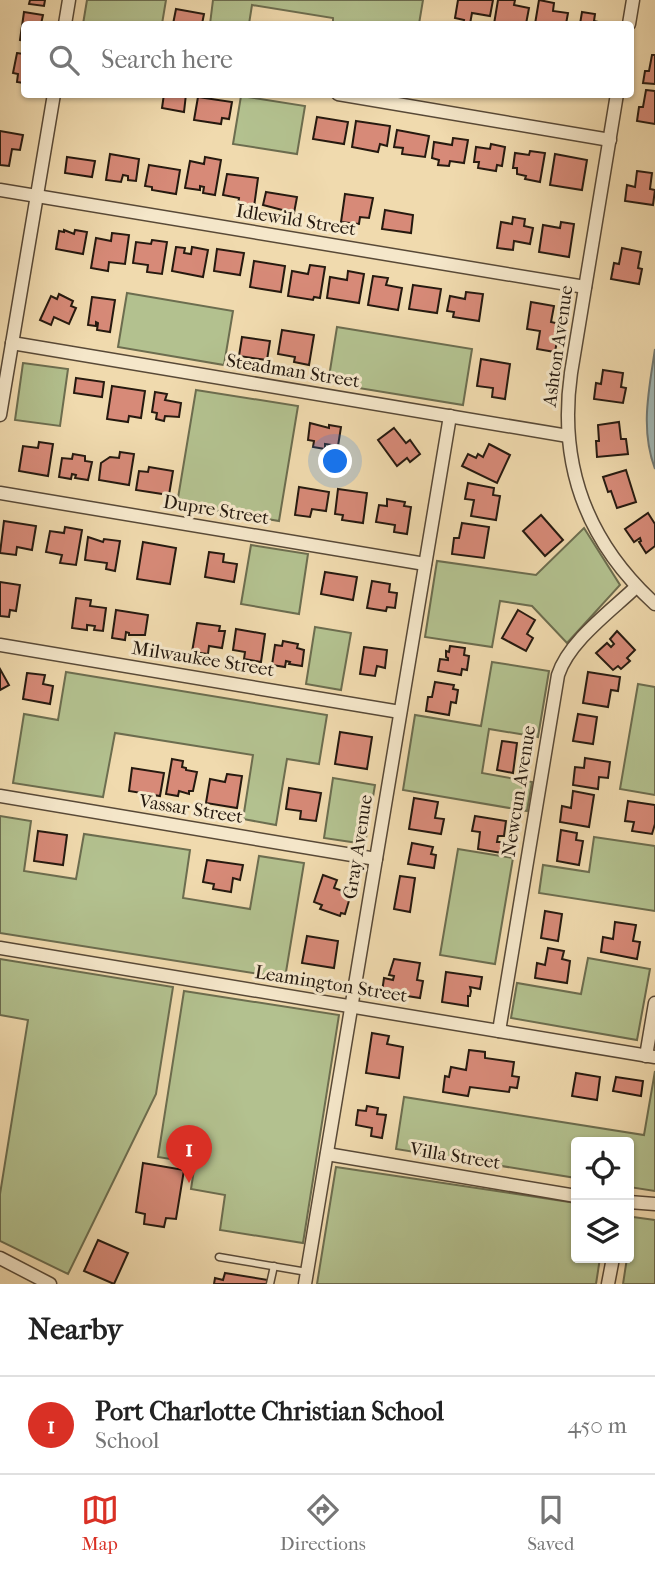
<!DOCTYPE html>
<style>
:root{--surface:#fff;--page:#f6f6f6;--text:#222;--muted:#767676;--line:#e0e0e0;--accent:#d93025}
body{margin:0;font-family:"IM FELL French Canon",serif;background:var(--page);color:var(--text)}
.controls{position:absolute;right:21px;bottom:21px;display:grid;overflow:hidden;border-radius:7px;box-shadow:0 2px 5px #0004}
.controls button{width:63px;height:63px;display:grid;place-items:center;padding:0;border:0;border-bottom:2px solid var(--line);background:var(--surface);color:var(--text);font:35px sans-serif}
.you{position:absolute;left:336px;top:462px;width:24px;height:24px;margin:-18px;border:5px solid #fff;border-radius:50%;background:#1a73e8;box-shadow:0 0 0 10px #1a73e833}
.badge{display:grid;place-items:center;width:46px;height:46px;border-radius:50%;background:var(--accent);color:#fff;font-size:23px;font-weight:700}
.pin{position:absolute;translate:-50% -58px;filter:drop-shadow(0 2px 4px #0008)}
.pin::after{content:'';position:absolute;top:37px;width:24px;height:21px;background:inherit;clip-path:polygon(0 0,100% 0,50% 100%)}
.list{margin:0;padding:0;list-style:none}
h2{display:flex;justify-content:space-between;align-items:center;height:91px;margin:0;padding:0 28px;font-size:30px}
h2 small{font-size:23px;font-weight:400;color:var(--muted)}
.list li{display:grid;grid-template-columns:46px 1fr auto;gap:21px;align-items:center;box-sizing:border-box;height:98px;padding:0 28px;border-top:2px solid var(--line)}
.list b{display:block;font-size:26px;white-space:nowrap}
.list p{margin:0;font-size:23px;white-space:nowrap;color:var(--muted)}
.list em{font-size:23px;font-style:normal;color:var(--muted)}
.icon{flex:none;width:38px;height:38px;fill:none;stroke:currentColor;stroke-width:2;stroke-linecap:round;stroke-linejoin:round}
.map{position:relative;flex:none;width:655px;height:1284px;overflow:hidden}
.search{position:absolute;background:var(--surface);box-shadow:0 2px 5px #0004;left:21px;right:21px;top:21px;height:77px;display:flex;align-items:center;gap:18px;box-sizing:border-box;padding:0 24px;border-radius:7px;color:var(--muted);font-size:26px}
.sheet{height:189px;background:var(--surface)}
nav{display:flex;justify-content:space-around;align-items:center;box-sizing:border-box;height:98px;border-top:2px solid var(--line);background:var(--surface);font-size:19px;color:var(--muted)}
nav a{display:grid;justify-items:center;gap:4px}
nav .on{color:var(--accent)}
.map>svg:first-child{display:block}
.green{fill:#b3c18f;stroke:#6c6d4f;stroke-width:2}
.water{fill:#a0b8b6;stroke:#6f7873;stroke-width:2}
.building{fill:#d78a78;stroke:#25190f;stroke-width:2}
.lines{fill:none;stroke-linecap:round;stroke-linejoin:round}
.lane-casing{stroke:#584937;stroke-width:9}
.street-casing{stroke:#584937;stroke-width:15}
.lane{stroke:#f5e7ca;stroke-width:6}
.street{stroke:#f5e7ca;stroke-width:12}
.labels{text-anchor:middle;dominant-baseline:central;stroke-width:6;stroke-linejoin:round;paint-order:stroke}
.street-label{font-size:19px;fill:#25190f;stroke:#f5e7ca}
</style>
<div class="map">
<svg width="655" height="1284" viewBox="0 0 655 1284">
<rect width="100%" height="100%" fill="#f0daae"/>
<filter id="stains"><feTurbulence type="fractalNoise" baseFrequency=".00286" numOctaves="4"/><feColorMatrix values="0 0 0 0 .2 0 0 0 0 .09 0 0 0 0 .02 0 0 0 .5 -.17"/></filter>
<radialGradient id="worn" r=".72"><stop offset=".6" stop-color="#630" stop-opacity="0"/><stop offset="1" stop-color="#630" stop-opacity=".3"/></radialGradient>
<g class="green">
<path d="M87,0H166L162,24H83Z"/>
<path d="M213,0H423L419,24H333V18L252,5L249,24H210Z"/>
<path d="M241,96L305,106L297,154L233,144Z"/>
<path d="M127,293L233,311L224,365L118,347Z"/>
<path d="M337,327L472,349L463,405L328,383Z"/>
<path d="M23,363L68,369L60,426L15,420Z"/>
<path d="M196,390L298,406L279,521L177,504Z"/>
<path d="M584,528L620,585L567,643L532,606L500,601L492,647L425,637L437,561L536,575Z"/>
<path d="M251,545L308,554L299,614L241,604Z"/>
<path d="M315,627L351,633L341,690L306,684Z"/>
<path d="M492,662L549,671L538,737L489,729L482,773L532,782L527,811L403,790L415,715L481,726Z"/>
<path d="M66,672L327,715L319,764L287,759L276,825L243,819L253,755L115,733L103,797L13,783L24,714L58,720Z"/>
<path d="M638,684L655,687V795L620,789Z"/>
<path d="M333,778L375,785L365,844L324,838Z"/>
<path d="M0,816L31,821L24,871L76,879L84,834L190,850L183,898L250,909L259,856L304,863L285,978L0,933Z"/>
<path d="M594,837L655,846V911L539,893L543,865L589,872Z"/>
<path d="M458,849L513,858L495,964L440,955Z"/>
<path d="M588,958L650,969L637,1040L511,1018L517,983L581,994Z"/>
<path d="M0,959L173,987L156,1094L68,1274L0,1241V1194L28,1020L0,1015Z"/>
<path d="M184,991L339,1015L303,1243L220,1230L225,1195L191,1189L195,1163L158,1157Z"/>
<path d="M655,1071V1191L629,1187V1142H576V1178L396,1149L404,1097L644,1135Z"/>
<path d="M336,1167L576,1203V1258H600L596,1284H317Z"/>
<path d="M633,1217L655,1220V1284H623L627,1258H629Z"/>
</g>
<path class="water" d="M655,349V469C640,429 649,390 655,349Z"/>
<g class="building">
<path d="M30,0H45L44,6L29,4Z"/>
<path d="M458,0H493L490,16L472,13L470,24H463L464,20L455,18Z"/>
<path d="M498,0H515L514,5L529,8L526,24H494Z"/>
<path d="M539,0L554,3L553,11L568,13L566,24H535Z"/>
<path d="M176,9L204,14L202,24H173Z"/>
<path d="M24,12L43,15L41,24H24V41L20,40Z"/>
<path d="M582,12L595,14L594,21L607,24H580Z"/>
<path d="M17,53L24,54V83L17,82L18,74L13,73Z"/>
<path d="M652,55H655V84L643,83L645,71H649Z"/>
<path d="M646,90L655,91V124L637,121L639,107H643Z"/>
<path d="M164,94H186L184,112L162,108Z"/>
<path d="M198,97L232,102L229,119L222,118L221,124L194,120Z"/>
<path d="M317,117L348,122L344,144L313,139Z"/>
<path d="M356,121L390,126L387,146L380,144L378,152L352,147Z"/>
<path d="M397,130L429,136L425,157L402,154L403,148L394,147Z"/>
<path d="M0,131L23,135L20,150L12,149L9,166L0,165Z"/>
<path d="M453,138L468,140L464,163L450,161L449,166L438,165L439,160L432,158L434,142L452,145Z"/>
<path d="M491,144L505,147L502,166L497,165L496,171L478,168L479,162H474L476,147L490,149Z"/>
<path d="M530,151L545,153L540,182L525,179L526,176L517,174V168H513L515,153L529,155Z"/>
<path d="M110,154L139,159L136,181L128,180V176L123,175L121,182L106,180Z"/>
<path d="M555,154L587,160L582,190L550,185Z"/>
<path d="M67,157L95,161L92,177L65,173Z"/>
<path d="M205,157L221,160L215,195L203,193L204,187L200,186V190L185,188L190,161L204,164Z"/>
<path d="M149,165L180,170L176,194L152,190V187L145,186Z"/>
<path d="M637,171L652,173L650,189L655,190L653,205L625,201L627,185L635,187Z"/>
<path d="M227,174L258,178L254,207L238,205L239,198L223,195Z"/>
<path d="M266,192L297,197L294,213L263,205Z"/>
<path d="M345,194L373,198L369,218L360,217L359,224L341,222Z"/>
<path d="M385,210L413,215L411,233L382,229Z"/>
<path d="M513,217L525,219L524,226L533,228L530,244L514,241L513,250L497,248L501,222L512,224Z"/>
<path d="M561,222L574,224L569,257L539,252L543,225L560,228Z"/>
<path d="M64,230L74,234L75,230L87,232L83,254L56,249L59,231L64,232Z"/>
<path d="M112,233L129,235L125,264L109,262L108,271L91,268L96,238L111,241Z"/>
<path d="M152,240L167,242L162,274L147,272L148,265L133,263L136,242L151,244Z"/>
<path d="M176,247L185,248L184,253L191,254L192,247L208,250L203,277L172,271Z"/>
<path d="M622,248L641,252L638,268L642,269L639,284L611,279L614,263L619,264Z"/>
<path d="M217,249L244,253L240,275L214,271Z"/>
<path d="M254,261L285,266L281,292L250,287Z"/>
<path d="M310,265L325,267L320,298L314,297L313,300L288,296L292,271L308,274Z"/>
<path d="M348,271L364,274L359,303L327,298L330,277L347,280Z"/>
<path d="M373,276L388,278L386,285L402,288L398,310L368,305Z"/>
<path d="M413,285L441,289L437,313L409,309Z"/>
<path d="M466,292L483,294L479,321L453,317L454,312L447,311L450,296L465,299Z"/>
<path d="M59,294L73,301L71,306L76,308L69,324L54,317L51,325L40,320L51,296L57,299Z"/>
<path d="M92,297L115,300L110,332L97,330L98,323L96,322V326L88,325Z"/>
<path d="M531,302L554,306L551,322L560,324L555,352L537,349L540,331L527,329Z"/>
<path d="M282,330L314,335L309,365L294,362L295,357L278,354Z"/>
<path d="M242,337L270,341L267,360L239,356Z"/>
<path d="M481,359L510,364L505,399L492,397L493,388L477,386Z"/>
<path d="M603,370L623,373L621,387L626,388L623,403L594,399L596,383L601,384Z"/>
<path d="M76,378L104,382L102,397L74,393Z"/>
<path d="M112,386L145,391L141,418L129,416L128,422L107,419Z"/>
<path d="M155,392L167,394L165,400L181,403L179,417L165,416L164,421L156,419L157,413L152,412Z"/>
<path d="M619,422L621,439H626L628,454L597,457L596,441H599L598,425Z"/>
<path d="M310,423L329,428V425L341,427L338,446L325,444V449L313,447L314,441L308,440Z"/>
<path d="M394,428L406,443L410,440L420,454L410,462L407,458L397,466L378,440Z"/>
<path d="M39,442L53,444L48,476L19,471L23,446L38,448Z"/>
<path d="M489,444L510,455L497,483L462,466L468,454L476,458L478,454L483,457Z"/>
<path d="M120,452L134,454L129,485L99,480L101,463L110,457L119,458Z"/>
<path d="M73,454L85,456V461L92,462L88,480L75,478L76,475L72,474L71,479L59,477L62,458L72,459Z"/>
<path d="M149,467L173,471L169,495L136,490L139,471L148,472Z"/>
<path d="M626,470L636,502L617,508L611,491L608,492L603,477Z"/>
<path d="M468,483L494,488L493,495L500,496L496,520L471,516L474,500L465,499Z"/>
<path d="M299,487L329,492L326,511L312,509L310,517L295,515Z"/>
<path d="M338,489L367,493L363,523L342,520L343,515L335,514Z"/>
<path d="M387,499L405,502L404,506L411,507L407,534L394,532L395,525L376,522L379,505L387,506Z"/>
<path d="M648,513L655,524V546L646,553L639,542L641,541L640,538L634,542L625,529Z"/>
<path d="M541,515L563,540L545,556L523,531Z"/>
<path d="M4,521L36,526L32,550L17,547L16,555L0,553Z"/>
<path d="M462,523L489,527L484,558L452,554L454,538H459Z"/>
<path d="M65,527L82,530L76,565L60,563L62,555L46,552L50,531L64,533Z"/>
<path d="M88,537L103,542L104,539L120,541L115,571L106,569L107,563L85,560Z"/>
<path d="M143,542L176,548L170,584L137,579Z"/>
<path d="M209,552L224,554L223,562L237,564L234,582L205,577Z"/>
<path d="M325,572L357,577L353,600L321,594Z"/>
<path d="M372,581L390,584L389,592L397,593L395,608L387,607L386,611L367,608Z"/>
<path d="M0,582L20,585L16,611L10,610L9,617L0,616Z"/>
<path d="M76,598L91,600L90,606L106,608L103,631L94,630L95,626L87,625V630L72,628Z"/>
<path d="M116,610L148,615L145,635H129V633L126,632L125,640L112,638Z"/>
<path d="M518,610L535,620L527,634L533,638L526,651L502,638Z"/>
<path d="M197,623L220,626L219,631H225L222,648L209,646L208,654L192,652Z"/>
<path d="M236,629L265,634L261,662L244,659L245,652L233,650Z"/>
<path d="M617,631L635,650L627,658L630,661L621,669L618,666L613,670L596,653L607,643L611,647L614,644L610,639Z"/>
<path d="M283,641L298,644L297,648L304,650L302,666L289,664L290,662L286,661L285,667L272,665L275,645L282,646Z"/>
<path d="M450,646L465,648L464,655L469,656L467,670L462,669L461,675L438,671L440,659L448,660V658L446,657V651L449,652Z"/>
<path d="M364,647L387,650L385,668L377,666L375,676L360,674Z"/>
<path d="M0,669L9,685L0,690Z"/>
<path d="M588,672L620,677L618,691L611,690L608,707L583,703Z"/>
<path d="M27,673L45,675L43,684L53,686L50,704L23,699Z"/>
<path d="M435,682L454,685L453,689L458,690L456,703L451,702L449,715L426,711L428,697H432Z"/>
<path d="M578,714L597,717L593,744L573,741Z"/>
<path d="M340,732L372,737L367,769L335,764Z"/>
<path d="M502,741L517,743L513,773L497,770Z"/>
<path d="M585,758L610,762L608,778L599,777L598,789L573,785L575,767L584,768Z"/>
<path d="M172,759L183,761L182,767L186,768V770L197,772L193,791H189V794L179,791L178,796L166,794Z"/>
<path d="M132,768L164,773L160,796L129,791Z"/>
<path d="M227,774L242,776L237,808L206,803L210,779L225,782Z"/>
<path d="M289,788L321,793L316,821L300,819L301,811L286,809Z"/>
<path d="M573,791L594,795L589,827L560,822L562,806L571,808Z"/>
<path d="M414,798L438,802L435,818L444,819L441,834L409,829Z"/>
<path d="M628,801L655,805V824L652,834L632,831L634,822L625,821Z"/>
<path d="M475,816L506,821L504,836H498L497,842H503L502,853L478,849L480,832L472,831Z"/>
<path d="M561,830L577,833L576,840L583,841L579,865L557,861Z"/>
<path d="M38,831L67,835L63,865L34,861Z"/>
<path d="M412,843L433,847L431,854L436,855L434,868L408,864Z"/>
<path d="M207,860L243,865L240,880L233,878L231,892L213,889L214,884L203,882Z"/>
<path d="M323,875L337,880L334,888L351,894L345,914L341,913L340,916L320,909L322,905L314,902Z"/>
<path d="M400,876L415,878L410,912L394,909Z"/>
<path d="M545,911L562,914L558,941L541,938Z"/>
<path d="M615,922L636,925L633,941L640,942L637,959L601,952L603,937L613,939Z"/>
<path d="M307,936L338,941L334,968L302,963Z"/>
<path d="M548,948L564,951L562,959L570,961L567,983L535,978L537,963L545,965Z"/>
<path d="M394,959L420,963L417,980L423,981L420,998L382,992L384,978L393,980L394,976L389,975Z"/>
<path d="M446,972L482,977L480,989L470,987L471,991L470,996H468V1006L442,1002Z"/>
<path d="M372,1033L389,1036L387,1044L403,1047L399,1078L366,1073Z"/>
<path d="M469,1050L485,1052V1058L514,1062L512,1076L519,1077L517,1088L510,1087L509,1092L470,1087L468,1096L443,1092L445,1076L449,1077L451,1067L466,1070Z"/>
<path d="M576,1073L600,1077L597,1100L572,1096Z"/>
<path d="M616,1077L643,1081L641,1096L613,1091Z"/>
<path d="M367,1106L378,1108L377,1114L386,1115L382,1138L371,1136L372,1128L356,1125L358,1110L366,1111Z"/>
<path d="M143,1163L184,1170L176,1219L166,1218L164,1227L144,1224L145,1214L136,1212Z"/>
<path d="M98,1240L128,1253L114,1284L84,1271Z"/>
<path d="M225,1273L268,1280L267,1284H214L215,1278L223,1280Z"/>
</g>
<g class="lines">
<g class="lane-casing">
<g id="lane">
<path d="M219,1257L307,1272"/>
<path d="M270,1284L274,1266"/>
</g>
</g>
<g class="street-casing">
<g id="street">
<path d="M65,24L69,0"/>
<path d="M629,24L633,0"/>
<path d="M338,94L610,140"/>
<path d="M617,94L571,373C558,465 587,542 655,604"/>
<path d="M0,190L585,287"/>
<path d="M12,343L568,436"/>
<path d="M0,415L54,94"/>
<path d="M0,493L425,564"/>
<path d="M0,645L400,712"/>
<path d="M0,796L376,859"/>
<path d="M0,948L655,1057"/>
<path d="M499,1031L558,675C569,641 611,611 636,587"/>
<path d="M646,1056L655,1003"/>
<path d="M327,1154L576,1196"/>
<path d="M629,1202L655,1204"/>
<path d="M0,1258L50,1284"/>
<path d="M305,1284L450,416"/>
<path d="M608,1284L613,1258"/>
</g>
</g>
<use href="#lane" class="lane"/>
<use href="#street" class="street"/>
</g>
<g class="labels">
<g class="street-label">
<text transform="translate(296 220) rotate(9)">Idlewild Street</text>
<text transform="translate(558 346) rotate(-82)">Ashton Avenue</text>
<text transform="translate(293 371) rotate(9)">Steadman Street</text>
<text transform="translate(216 510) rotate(9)">Dupre Street</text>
<text transform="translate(203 659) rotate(9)">Milwaukee Street</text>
<text transform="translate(519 791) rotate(-81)">Newcun Avenue</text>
<text transform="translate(191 809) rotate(9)">Vassar Street</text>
<text transform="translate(358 847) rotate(-81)">Gray Avenue</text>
<text transform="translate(331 984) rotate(9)">Leamington Street</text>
<text transform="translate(455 1156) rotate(9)">Villa Street</text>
</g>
</g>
<rect width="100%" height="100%" filter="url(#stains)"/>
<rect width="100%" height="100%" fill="url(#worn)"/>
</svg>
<div class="controls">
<button><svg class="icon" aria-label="locate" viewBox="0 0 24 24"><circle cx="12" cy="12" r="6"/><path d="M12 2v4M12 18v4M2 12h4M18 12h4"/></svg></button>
<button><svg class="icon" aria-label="layers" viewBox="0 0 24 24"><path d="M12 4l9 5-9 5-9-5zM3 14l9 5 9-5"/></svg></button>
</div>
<div class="you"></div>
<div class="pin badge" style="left:189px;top:1183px">1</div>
<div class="search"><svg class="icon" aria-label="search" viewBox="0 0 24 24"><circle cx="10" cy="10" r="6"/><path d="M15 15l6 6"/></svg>Search here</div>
</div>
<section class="sheet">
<h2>Nearby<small></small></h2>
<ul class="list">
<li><span class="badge">1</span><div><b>Port Charlotte Christian School</b><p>School</p></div><em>450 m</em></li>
</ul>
</section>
<nav>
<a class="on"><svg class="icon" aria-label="map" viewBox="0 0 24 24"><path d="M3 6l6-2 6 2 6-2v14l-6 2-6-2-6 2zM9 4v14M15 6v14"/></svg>Map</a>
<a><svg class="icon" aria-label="directions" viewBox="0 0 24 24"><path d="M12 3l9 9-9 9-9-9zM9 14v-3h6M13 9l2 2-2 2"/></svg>Directions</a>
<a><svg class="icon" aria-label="saved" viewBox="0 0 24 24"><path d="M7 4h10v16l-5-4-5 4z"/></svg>Saved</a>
</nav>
